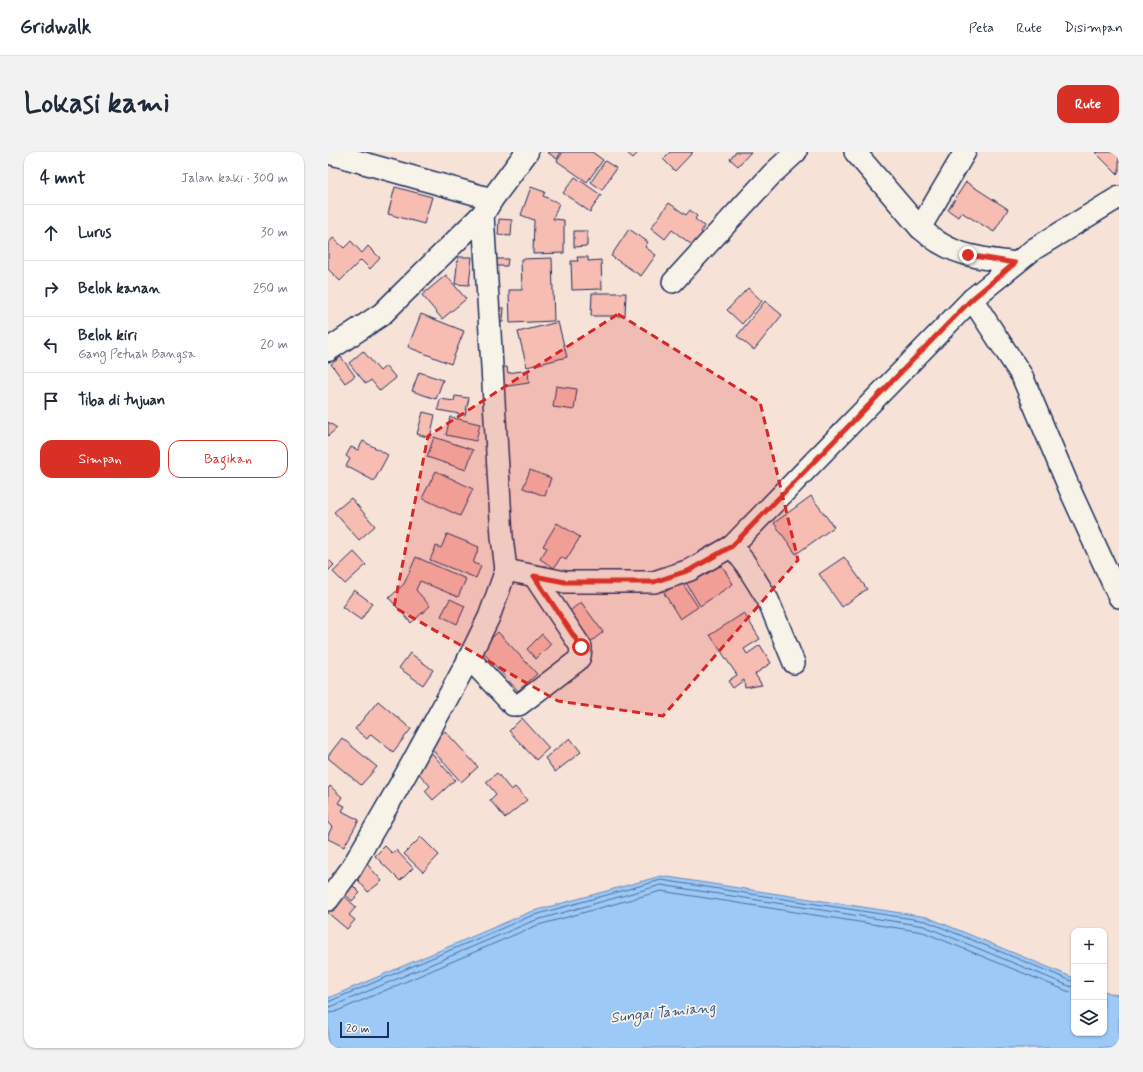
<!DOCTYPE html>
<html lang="id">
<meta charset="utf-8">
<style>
:root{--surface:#fff;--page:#f2f2f3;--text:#1f2937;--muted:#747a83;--line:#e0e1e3;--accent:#d93025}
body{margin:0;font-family:Mynerve,sans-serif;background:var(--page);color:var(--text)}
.controls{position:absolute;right:12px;bottom:12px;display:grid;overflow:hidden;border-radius:8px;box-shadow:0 1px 3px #0004}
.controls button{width:36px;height:36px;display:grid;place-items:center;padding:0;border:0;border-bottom:1px solid var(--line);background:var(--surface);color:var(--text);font:20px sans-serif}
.scale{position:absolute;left:12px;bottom:10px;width:49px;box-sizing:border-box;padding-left:4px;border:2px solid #1b2f5e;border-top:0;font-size:11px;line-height:14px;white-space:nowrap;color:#1b2f5e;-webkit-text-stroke:3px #f7f3e8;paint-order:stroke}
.stop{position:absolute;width:12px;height:12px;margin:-9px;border:3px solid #d93025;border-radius:50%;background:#fff}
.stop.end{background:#d93025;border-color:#fff;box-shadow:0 1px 4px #0008}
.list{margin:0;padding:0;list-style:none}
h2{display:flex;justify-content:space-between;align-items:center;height:52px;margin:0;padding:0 16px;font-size:17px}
h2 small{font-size:13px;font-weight:400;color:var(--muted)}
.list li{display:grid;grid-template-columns:26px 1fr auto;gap:12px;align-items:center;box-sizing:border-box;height:56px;padding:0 16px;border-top:1px solid var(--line)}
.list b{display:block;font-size:15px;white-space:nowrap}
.list p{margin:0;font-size:13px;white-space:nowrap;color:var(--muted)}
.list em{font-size:13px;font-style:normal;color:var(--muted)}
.actions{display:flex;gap:8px;padding:12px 16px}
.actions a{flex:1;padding:9px 0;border:1px solid var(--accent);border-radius:12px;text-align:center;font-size:14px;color:var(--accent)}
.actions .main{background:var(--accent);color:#fff}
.icon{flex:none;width:22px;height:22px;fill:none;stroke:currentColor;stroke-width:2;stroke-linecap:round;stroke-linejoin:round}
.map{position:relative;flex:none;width:791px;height:896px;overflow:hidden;border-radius:12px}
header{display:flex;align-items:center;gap:24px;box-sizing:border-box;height:56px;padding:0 20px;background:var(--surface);border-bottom:1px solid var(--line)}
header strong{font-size:19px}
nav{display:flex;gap:22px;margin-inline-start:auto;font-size:14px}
.intro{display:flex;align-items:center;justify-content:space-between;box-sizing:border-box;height:96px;padding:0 24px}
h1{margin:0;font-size:28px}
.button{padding:10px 18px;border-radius:12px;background:var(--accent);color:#fff;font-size:14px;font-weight:700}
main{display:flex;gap:24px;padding:0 24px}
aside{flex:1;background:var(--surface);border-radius:12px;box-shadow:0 1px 3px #0004}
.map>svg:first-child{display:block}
.water{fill:#9cc9f6;stroke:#688bb9}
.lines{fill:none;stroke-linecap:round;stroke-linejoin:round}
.shore{stroke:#4f6d9b;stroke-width:1}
.building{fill:#f7bcb2;stroke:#1b2f5e}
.minor-casing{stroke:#1b2f5e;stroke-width:24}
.major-casing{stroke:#1b2f5e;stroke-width:25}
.minor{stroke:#f7f3e8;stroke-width:21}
.major{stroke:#f7f3e8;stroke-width:22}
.route{stroke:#d93025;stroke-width:5}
.marked{fill:#d62828;fill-opacity:0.2;stroke:#d62828;stroke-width:3;stroke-dasharray:8 5;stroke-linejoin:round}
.labels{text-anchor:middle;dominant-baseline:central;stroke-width:3.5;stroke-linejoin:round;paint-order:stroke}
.water-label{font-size:15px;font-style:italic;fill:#3b5684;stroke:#f7f3e8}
</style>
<header>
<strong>Gridwalk</strong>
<nav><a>Peta</a><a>Rute</a><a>Disimpan</a></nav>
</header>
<div class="intro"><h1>Lokasi kami</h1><a class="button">Rute</a></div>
<main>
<aside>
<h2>4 mnt<small>Jalan kaki · 300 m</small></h2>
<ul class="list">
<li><svg class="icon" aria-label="ahead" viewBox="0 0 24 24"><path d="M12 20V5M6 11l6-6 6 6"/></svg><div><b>Lurus</b></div><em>30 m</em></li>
<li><svg class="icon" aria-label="right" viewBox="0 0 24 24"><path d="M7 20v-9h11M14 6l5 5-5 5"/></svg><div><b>Belok kanan</b></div><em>250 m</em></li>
<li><svg class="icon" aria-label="left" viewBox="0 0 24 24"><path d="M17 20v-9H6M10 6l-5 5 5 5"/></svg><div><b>Belok kiri</b><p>Gang Petuah Bangsa</p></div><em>20 m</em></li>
<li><svg class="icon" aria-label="arrive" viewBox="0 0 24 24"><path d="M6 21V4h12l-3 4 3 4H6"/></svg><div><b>Tiba di tujuan</b></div></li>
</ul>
<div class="actions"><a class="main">Simpan</a><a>Bagikan</a></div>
</aside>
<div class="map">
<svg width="791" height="896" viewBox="0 0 791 896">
<rect width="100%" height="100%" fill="#f7e2d8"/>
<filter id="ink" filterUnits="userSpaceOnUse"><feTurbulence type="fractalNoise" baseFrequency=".025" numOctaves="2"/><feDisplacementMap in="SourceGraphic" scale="8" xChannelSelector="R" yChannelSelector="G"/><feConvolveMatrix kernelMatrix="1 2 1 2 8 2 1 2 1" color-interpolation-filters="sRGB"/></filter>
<g filter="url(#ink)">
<path class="water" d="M333,724L599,765L746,826V881H776V839L785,842L791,843V896H0V846L202,760Z"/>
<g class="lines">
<g class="shore">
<path d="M0,850L203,764L333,728L598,769L746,830"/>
<path d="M0,855L5,854L205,769L333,733L596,774L741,834L746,835"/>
<path d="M0,861L7,860L207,774L333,739L595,780L739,839L746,841"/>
</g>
</g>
<g class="building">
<path d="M219,0H233L229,7Z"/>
<path d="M235,0H264L275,8L259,30L229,9Z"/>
<path d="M298,0H311L305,6Z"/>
<path d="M342,0H365L347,19L335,7Z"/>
<path d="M408,0H423L410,14L402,7Z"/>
<path d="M767,0H791V19L789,22Z"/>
<path d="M277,9L288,16L274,38L263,30Z"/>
<path d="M247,25L273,43L262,60L235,41Z"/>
<path d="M638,30L680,57L666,80L633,60L630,65L620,58Z"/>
<path d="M67,35L104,45L96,72L60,62Z"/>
<path d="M203,35L217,40L215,44L231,51L225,67L236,68V101L205,102L206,68L193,63Z"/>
<path d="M341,51L358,63L362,58L369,64L367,67L376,74L373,80L376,82L367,95L344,78L337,87L323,76Z"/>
<path d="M171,67L184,68L183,84L170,83Z"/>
<path d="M301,77L320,90L317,95L328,103L313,124L283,104Z"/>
<path d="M246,79H259V94L246,95Z"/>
<path d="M5,86L16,96L23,89L34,101L40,94L52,106L42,117L33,108L12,129L0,117V92Z"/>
<path d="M130,105H144L141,133L127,132Z"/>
<path d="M249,105H260V109L273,108L274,137L244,138L243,109H250Z"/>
<path d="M224,106L226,169L182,171L181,138H194L193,107Z"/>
<path d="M165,107H180L179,114H165Z"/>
<path d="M118,123L138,147L114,167L94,143Z"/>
<path d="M420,136L434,149L414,172L399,158Z"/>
<path d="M264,141H298L297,164H263Z"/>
<path d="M437,149L454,163L426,198L409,184Z"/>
<path d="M166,156H176L175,170H165Z"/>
<path d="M93,162L136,179L123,212L80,195Z"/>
<path d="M230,170L239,205L199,215L190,180Z"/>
<path d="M35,199L52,219L58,214L68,226L52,239L43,228L38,232L21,211Z"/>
<path d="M13,205L27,224L17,231L3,212Z"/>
<path d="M179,215L180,221L200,218L201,231L173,235L170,216Z"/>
<path d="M91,220L115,228L108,247L84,239Z"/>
<path d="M228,234L249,237L246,258L225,255Z"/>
<path d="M127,244L141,246L137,263L110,258L112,247L126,249Z"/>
<path d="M95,260L107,263L102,286L89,282Z"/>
<path d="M122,265L152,272L148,289L118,283Z"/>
<path d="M0,270L9,276L0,284Z"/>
<path d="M106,285L145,298L138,318L99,305Z"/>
<path d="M35,289L60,303L46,329L18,314L22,307L18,304L23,295L30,298Z"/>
<path d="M202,318L223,326L217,344L195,336Z"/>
<path d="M108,319L145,337L132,364L94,346Z"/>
<path d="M483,344L506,375L468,402L446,371Z"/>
<path d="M23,346L47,374L31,388L6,360Z"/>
<path d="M229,371L252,385L238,408L233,405L226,416L212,407L219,396L215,394Z"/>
<path d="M119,382L151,395L145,411L153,414L148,426L102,408L108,394L113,396Z"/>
<path d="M26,400L38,413L17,432L5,420Z"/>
<path d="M88,405L138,427L130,445L92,429L88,438L102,454L83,471L61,446L76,432Z"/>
<path d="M516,405L539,437L514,455L491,422Z"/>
<path d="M0,407L6,413L0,419Z"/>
<path d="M393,412L405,432L372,454L357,429L367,420L371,426Z"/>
<path d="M353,429L370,455L352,467L336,441Z"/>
<path d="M26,438L44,451L33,468L14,455Z"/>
<path d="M122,447L137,454L129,472L113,464Z"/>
<path d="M253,450L275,480L260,492L238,462Z"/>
<path d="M416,461L432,487L416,497L419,502L432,493L443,511L427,522L434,533L417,536L416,528L405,536L400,529L409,523L382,483Z"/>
<path d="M170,480L209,522L190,539L152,497Z"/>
<path d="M214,482L223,492L208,507L199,497Z"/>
<path d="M82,501L105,518L95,533L71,516Z"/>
<path d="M50,549L83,577L65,600L43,582L39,587L27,577Z"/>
<path d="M194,566L221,596L208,608L181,579Z"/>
<path d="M117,579L150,615L133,630L101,594Z"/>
<path d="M14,586L49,615L33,633L0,606V604Z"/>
<path d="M242,586L253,600L227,620L217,606Z"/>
<path d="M102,599L127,628L105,648L97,639L102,634L85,615Z"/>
<path d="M169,621L183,638L187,635L199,648L177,666L162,648L168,642L158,630Z"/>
<path d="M2,634L14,645L10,651L17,654L14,659L31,668L16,695L0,687V683L4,675L0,671V637Z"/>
<path d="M93,685L111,703L95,720L76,702Z"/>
<path d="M57,694L64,701L68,698L85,716L72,729L47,704Z"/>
<path d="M39,712L54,729L40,740L26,723Z"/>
<path d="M25,734L32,741L24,749L17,742Z"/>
<path d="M13,741L28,755L21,763L27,768L19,777L0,761V756Z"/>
</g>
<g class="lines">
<g class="minor-casing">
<g id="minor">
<path d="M527,0L592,76"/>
<path d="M637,0L592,76C598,81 605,87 612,91C634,105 662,107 687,111"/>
<path d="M0,1L164,47"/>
<path d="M345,130L444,22L468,0"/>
<path d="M644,147L694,224L742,338L791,445"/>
<path d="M404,394L417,411L440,448L466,511"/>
<path d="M178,418L237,430H326L362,418L404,394L644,147L706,97L791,45"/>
<path d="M141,506L185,553H191L249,509L252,505L253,495L206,424"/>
<path d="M0,748L23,717L78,622L137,514L161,465L178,418L174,385L155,62"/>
</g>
</g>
<g class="major-casing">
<path id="major" d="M0,198L54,162L155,62L164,47L199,0"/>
</g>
<use href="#minor" class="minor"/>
<use href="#major" class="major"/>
</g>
</g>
<g class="lines" filter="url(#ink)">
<path class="route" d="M253,495L206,424L237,430H326L362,418L404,394L644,147L687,111L640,103"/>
</g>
<path class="marked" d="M290,162L432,250L470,408L335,564L230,549L66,455L100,284Z"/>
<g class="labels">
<g class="water-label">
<text transform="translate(335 861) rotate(-6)">Sungai Tamiang</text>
</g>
</g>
</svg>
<div class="controls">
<button>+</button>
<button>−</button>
<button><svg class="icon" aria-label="layers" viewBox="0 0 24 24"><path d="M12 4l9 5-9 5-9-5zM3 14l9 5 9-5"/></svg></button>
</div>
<div class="scale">20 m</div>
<div class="stop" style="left:253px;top:495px"></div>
<div class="stop end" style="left:640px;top:103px"></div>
</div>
</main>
